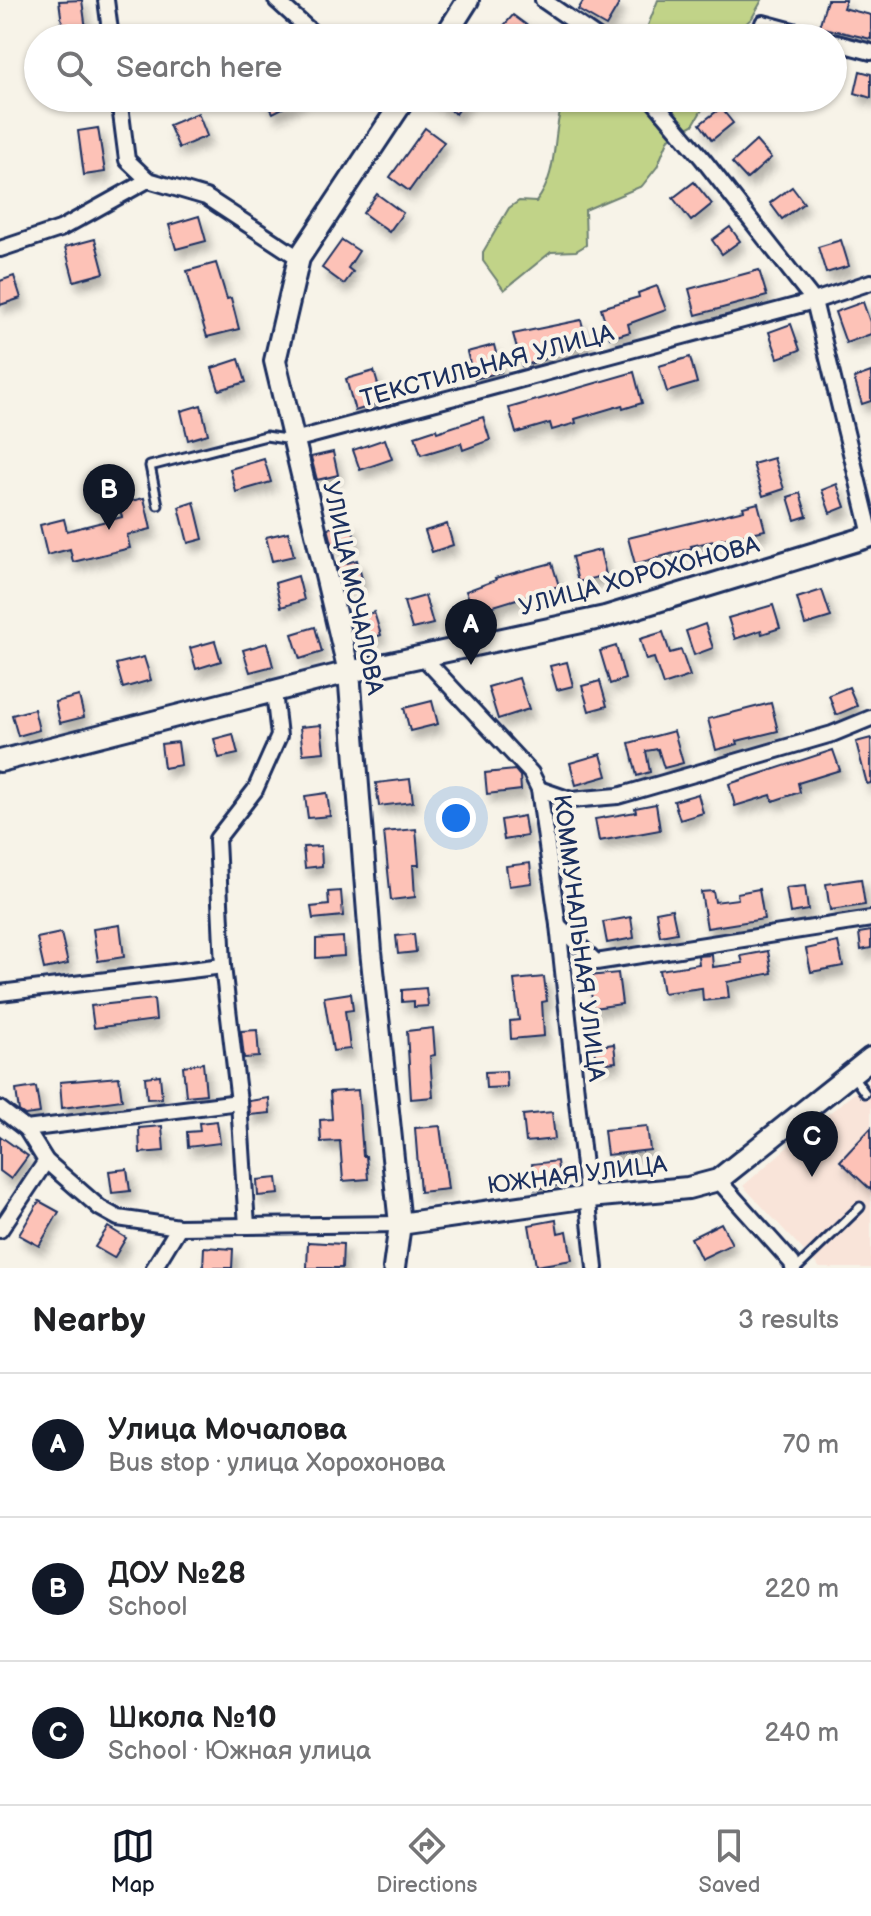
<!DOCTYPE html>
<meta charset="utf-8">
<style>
:root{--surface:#fff;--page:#f6f6f6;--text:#202124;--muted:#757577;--line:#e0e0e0;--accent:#111827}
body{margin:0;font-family:"Balsamiq Sans",sans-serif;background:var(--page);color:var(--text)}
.you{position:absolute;left:456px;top:818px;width:28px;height:28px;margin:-20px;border:6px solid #fff;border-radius:50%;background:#1a73e8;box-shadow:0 0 0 12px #1a73e833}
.badge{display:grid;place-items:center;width:52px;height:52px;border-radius:50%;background:var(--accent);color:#fff;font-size:26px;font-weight:700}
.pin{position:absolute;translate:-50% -66px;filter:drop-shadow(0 2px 4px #0008)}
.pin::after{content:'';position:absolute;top:42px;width:28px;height:24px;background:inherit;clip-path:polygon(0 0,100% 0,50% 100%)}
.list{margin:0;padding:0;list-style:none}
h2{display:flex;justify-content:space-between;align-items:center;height:104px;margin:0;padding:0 32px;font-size:34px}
h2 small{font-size:26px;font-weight:400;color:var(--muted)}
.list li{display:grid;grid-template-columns:52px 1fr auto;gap:24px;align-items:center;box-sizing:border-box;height:144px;padding:0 32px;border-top:2px solid var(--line)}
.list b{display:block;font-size:30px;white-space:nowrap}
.list p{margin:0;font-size:26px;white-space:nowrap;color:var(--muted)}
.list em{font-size:26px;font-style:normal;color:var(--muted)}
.icon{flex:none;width:44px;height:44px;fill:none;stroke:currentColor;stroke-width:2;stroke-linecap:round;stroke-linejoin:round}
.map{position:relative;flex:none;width:871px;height:1268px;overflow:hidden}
.search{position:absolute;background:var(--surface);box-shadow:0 2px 6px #0004;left:24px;right:24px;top:24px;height:88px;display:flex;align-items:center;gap:20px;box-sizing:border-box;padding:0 28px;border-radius:44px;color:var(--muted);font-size:30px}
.sheet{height:536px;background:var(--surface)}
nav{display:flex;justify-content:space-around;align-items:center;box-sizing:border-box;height:112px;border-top:2px solid var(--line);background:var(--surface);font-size:22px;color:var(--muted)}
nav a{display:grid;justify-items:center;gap:4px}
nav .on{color:var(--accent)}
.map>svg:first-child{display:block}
.built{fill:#f9e4d9}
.green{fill:#c1d388;stroke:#6e8173;stroke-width:2}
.building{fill:#fdc2b7;stroke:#1b2f5e;stroke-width:2;filter:url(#shadow)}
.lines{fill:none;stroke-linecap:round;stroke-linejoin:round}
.lane-casing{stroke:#1b2f5e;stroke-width:13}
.street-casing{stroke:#1b2f5e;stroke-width:20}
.secondary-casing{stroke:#1b2f5e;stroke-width:26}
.lane{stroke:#f7f3e8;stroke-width:7}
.street{stroke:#f7f3e8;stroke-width:14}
.secondary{stroke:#f7f3e8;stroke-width:20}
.labels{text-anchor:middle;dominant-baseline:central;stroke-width:8;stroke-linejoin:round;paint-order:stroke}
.street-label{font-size:24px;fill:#1b2f5e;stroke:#f7f3e8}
</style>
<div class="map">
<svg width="871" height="1268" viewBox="0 0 871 1268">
<defs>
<filter id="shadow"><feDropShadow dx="4.5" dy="8" stdDeviation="4" flood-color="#0004"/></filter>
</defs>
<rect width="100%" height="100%" fill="#f7f3e8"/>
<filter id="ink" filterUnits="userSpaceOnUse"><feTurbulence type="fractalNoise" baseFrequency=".0125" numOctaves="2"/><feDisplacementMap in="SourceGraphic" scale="16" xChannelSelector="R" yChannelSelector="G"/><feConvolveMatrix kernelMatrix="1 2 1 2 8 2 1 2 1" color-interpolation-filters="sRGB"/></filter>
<g filter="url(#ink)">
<path class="built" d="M871,1080V1268H820L743,1186L799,1137Z"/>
<g class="green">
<path d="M658,0H762L752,18L738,31L736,38H643Z"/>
<path d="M564,98H709L693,125L669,138L657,167L642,186L585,210L586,245L576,251L551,252L504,290L483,261V252L509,208L519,201L536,202C560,173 551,132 564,98Z"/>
</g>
<g class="building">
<path d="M82,0L87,37L64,38L59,1Z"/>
<path d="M584,0H613L619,4L606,26L578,10Z"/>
<path d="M827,0H846L843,8L871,15V39L819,27Z"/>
<path d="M513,15L529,27L520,38H508L499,31Z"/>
<path d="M860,71L871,74V98L855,93Z"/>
<path d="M265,98H302L273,113Z"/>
<path d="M432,98H467L456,114Z"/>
<path d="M721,108L733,123L712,140L700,124Z"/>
<path d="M198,113L207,136L179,148L169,125Z"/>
<path d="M98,128L105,172L84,175L78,131Z"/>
<path d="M425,128L444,142L409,191L390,177Z"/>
<path d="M756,141L771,158L747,179L732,163Z"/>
<path d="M694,182L712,204L691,221L673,198Z"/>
<path d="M792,187L804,203L782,219L770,203Z"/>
<path d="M377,194L403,213L389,232L363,213Z"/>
<path d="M199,216L206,241L176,249L169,225Z"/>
<path d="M730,227L740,241L722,254L712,240Z"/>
<path d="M95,239L104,273L74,281L65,247Z"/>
<path d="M342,240L359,251L348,268L353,272L344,284L322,268Z"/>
<path d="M841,240L849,266L826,273L818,247Z"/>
<path d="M216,263L227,299L231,298L239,329L207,337L187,271Z"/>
<path d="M759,270L767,296L696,315L689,289Z"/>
<path d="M14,276L21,298L0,305V281Z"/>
<path d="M657,286L666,310L628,324L630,332L610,338L601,308L639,297L638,293Z"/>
<path d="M863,302L871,325V334L846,343L835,312Z"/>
<path d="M581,320L588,345L544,356L545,359L522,366L513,334Z"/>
<path d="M791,324L800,350L778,358L769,332Z"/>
<path d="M494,345L501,372L474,379L467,352Z"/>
<path d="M690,357L697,383L667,392L659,366Z"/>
<path d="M239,359L246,382L219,390L212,368Z"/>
<path d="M374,371L383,402L355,411L346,379Z"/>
<path d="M634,372L642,403L623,409L622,405L575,419L576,423L552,430L550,423L516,433L509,408Z"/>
<path d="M871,372V401L862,404L854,378Z"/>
<path d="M201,405L208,434L188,440L181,411Z"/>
<path d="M483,417L490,440L463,450L461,443L421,455L415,436L436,429L437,432Z"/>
<path d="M385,439L392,459L360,470L353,450Z"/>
<path d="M333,452L338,475L317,480L311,457Z"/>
<path d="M774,458L784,489L763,496L753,464Z"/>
<path d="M264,459L271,482L236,492L230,469Z"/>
<path d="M837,484L845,507L830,513L822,490Z"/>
<path d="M800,493L807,516L795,520L788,497Z"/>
<path d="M144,498L151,529L127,535L130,548L73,562L70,549L47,555L40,525L64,519L67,531L122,517L118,504Z"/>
<path d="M194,502L203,539L188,543L179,507Z"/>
<path d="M758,503L765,530L691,546L692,548L635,564L628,538L744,510L743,507Z"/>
<path d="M351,522L356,542L333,547L328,528Z"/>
<path d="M447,524L453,545L432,552L425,531Z"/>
<path d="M288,532L294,556L272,561L266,537Z"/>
<path d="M600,550L606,575L578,582L572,557Z"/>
<path d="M357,560L363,582L342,588L337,566Z"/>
<path d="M552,563L559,586L474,612L466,591L496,580L495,578Z"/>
<path d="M298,576L304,600L281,607L275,583Z"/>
<path d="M822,590L831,617L805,625L797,598Z"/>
<path d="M425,596L433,624L412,629L404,602Z"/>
<path d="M773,605L780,628L762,634L761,630L735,639L728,618Z"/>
<path d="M374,612L381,635L359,642L353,619Z"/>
<path d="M705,624L713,648L694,655L686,631Z"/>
<path d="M315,627L322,652L300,659L292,634Z"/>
<path d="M663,632L670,653L681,650L690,676L663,685L654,658L646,660L640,639Z"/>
<path d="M215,641L221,661L196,669L190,648Z"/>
<path d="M267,643L273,666L250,672L243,650Z"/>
<path d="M616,646L625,679L610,684L600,651Z"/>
<path d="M144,657L151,680L123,688L116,664Z"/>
<path d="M567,662L573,686L557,690L550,666Z"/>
<path d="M519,678L529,709L498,719L488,687Z"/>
<path d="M600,681L607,706L589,711L582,686Z"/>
<path d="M849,687L857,706L836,715L829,695Z"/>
<path d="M79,696L84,717L60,723L55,702Z"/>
<path d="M432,701L438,724L410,731L404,708Z"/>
<path d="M771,703L778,731L737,741L738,744L716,750L708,719Z"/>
<path d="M34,709L39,730L18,736L12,715Z"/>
<path d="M321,725L324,752L303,754L300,727Z"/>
<path d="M674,731L683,763L664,768L658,749L646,751L650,772L637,776L629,743Z"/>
<path d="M233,734L238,754L219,758L214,739Z"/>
<path d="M871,738V783L867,784L856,742Z"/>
<path d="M178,742L181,765L164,768L161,744Z"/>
<path d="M833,750L840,770L798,783L800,792L773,801L771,795L735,806L729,784Z"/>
<path d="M601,754L607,776L576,785L570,763Z"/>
<path d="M515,770L520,776L521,790L487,794L485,773Z"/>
<path d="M410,779L413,802L379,806L376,783Z"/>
<path d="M327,793L330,816L308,818L305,796Z"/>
<path d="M698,794L703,813L680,820L674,801Z"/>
<path d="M656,804L660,830L599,841L595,819L636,812L635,808Z"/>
<path d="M524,816L527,836L504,840L501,820Z"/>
<path d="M416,829L419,865H413L415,897L391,900L384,832Z"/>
<path d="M321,846L322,866L305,868L303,847Z"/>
<path d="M530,863L532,883L509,886L506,866Z"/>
<path d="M861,879L865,905L830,910L826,884Z"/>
<path d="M805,886L808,910L790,913L786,888Z"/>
<path d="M759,889L764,919L707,928L701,892L713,891L715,902L738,899L737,893Z"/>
<path d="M341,891L343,916L313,919L311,907L329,905L328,892Z"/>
<path d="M672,909L677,933L660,936L656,912Z"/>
<path d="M631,917L634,938L607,943L603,922Z"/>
<path d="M120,925L124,957L98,961L93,929Z"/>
<path d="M871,931V948L861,950L859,933Z"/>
<path d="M61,933L68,964L44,969L37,938Z"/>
<path d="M414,934L416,952L398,954L396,936Z"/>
<path d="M343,937L344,956L316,958V939Z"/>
<path d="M838,942L843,966L811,972L806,949Z"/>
<path d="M768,951L772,973L727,982L729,998L703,1001L702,988L663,993L659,970L699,964L698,956L712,955L713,967L743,963L741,956Z"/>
<path d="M618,973L622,1004L593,1008L589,976Z"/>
<path d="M544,977L547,1001L542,1002L544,1036L511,1039L510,1021L519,1020L514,980Z"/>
<path d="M426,988L428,1006L414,1007V1001L402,1002V990Z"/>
<path d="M351,993L353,1010L345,1011L350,1049L333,1051L324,997Z"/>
<path d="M154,999L156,1020L94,1028L91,1006Z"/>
<path d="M433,1028L435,1055L430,1056L433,1097L411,1099L407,1031Z"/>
<path d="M257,1030L259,1057L244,1058L241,1031Z"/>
<path d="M614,1044L616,1062L596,1064L594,1047Z"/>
<path d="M203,1063L206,1094L186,1096L183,1066Z"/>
<path d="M506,1071L507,1087L486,1088L485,1072Z"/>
<path d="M160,1075L162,1098L147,1099L145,1077Z"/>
<path d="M119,1077L122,1100L62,1108L60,1082Z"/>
<path d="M36,1087L40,1113L25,1115L19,1111L16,1090Z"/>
<path d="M358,1090L363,1156H366L368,1179L343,1181L340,1141L321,1142L320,1120L332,1119L330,1092Z"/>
<path d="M269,1098L270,1113L250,1115L249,1101Z"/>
<path d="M552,1112L555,1139L526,1142L523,1115Z"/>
<path d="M217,1121L220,1143L188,1147L187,1132L200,1131L199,1123Z"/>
<path d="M162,1126L164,1151L140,1153L139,1128Z"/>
<path d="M440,1126L448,1189L420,1192L415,1128Z"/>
<path d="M647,1126L650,1150L607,1155L604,1130Z"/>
<path d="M871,1128V1190L840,1161Z"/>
<path d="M0,1136L28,1156L11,1179L0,1171Z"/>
<path d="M557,1161L560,1185L535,1189L532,1164Z"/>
<path d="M127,1169L130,1191L112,1193L109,1171Z"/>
<path d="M277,1178L279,1194L258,1196L257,1180Z"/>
<path d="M39,1201L59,1212L39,1246L19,1235Z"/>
<path d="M556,1220L558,1233L567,1231L572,1260L536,1266L529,1225Z"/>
<path d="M721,1223L732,1244L701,1259L691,1238Z"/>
<path d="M108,1227L126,1238L114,1258L95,1247Z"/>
<path d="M308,1242L343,1244L342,1268H307Z"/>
<path d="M204,1247L233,1249L232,1268H203Z"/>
</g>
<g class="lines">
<g class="lane-casing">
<g id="lane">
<path d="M158,505L150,466L266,436L292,440"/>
<path d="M853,1076L865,1093"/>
<path d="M798,1267L860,1207"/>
</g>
</g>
<g class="street-casing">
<g id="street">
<path d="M106,0L111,38"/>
<path d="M276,0L318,38"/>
<path d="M543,0L598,38"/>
<path d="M763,23L819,38"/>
<path d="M833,42L871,52"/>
<path d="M119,98L127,160L148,180"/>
<path d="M651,98L702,158L814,301L871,535"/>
<path d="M0,249L60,229L148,180L206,197L299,258"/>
<path d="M294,440L814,301L871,282"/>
<path d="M423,657L531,773L539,789L558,925L595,1268"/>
<path d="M539,789L571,800L618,796L832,734L871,718"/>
<path d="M558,925L596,962L871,919"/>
<path d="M0,993L223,966"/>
<path d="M0,1109L26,1129L46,1161L100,1208L118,1218L179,1227L400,1224"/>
<path d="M26,1129L239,1102"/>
<path d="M718,1180L792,1263L793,1268"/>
<path d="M247,1226L239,1102L223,966L217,839L255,790L279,736L274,692"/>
<path d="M0,1230L46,1161"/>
<path d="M154,1268L179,1227"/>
</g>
</g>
<g class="secondary-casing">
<g id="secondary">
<path d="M444,38L468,0"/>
<path d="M0,761L349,672L605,617L871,536"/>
<path d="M400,1224L589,1197L688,1188L718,1180L871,1058"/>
<path d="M394,1268L400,1224L371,951L349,672L275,361L299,258L405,98"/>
</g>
</g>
<use href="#lane" class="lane"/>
<use href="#street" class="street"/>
<use href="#secondary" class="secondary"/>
</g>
</g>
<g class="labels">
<g class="street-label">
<text transform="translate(487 366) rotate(-15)">ТЕКСТИЛЬНАЯ УЛИЦА</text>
<text transform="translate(639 576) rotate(-15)">УЛИЦА ХОРОХОНОВА</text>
<text transform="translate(353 588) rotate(78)">УЛИЦА МОЧАЛОВА</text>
<text transform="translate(579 938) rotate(83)">КОММУНАЛЬНАЯ УЛИЦА</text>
<text transform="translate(577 1175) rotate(-7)">ЮЖНАЯ УЛИЦА</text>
</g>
</g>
</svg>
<div class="you"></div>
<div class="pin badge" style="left:471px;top:665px">A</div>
<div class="pin badge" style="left:109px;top:530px">B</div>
<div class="pin badge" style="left:812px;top:1177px">C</div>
<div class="search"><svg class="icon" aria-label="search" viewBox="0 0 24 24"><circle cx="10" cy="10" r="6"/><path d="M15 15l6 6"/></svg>Search here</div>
</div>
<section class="sheet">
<h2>Nearby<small>3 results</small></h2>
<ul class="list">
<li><span class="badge">A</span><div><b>Улица Мочалова</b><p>Bus stop · улица Хорохонова</p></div><em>70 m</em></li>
<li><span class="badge">B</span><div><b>ДОУ №28</b><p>School</p></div><em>220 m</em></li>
<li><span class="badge">C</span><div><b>Школа №10</b><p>School · Южная улица</p></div><em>240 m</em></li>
</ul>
</section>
<nav>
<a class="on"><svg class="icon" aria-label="map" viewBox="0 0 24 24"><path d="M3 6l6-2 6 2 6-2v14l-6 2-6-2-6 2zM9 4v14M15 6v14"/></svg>Map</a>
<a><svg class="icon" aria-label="directions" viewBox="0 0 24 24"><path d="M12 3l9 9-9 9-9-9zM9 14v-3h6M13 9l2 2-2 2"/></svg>Directions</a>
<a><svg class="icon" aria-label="saved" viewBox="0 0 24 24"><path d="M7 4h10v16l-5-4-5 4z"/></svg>Saved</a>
</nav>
